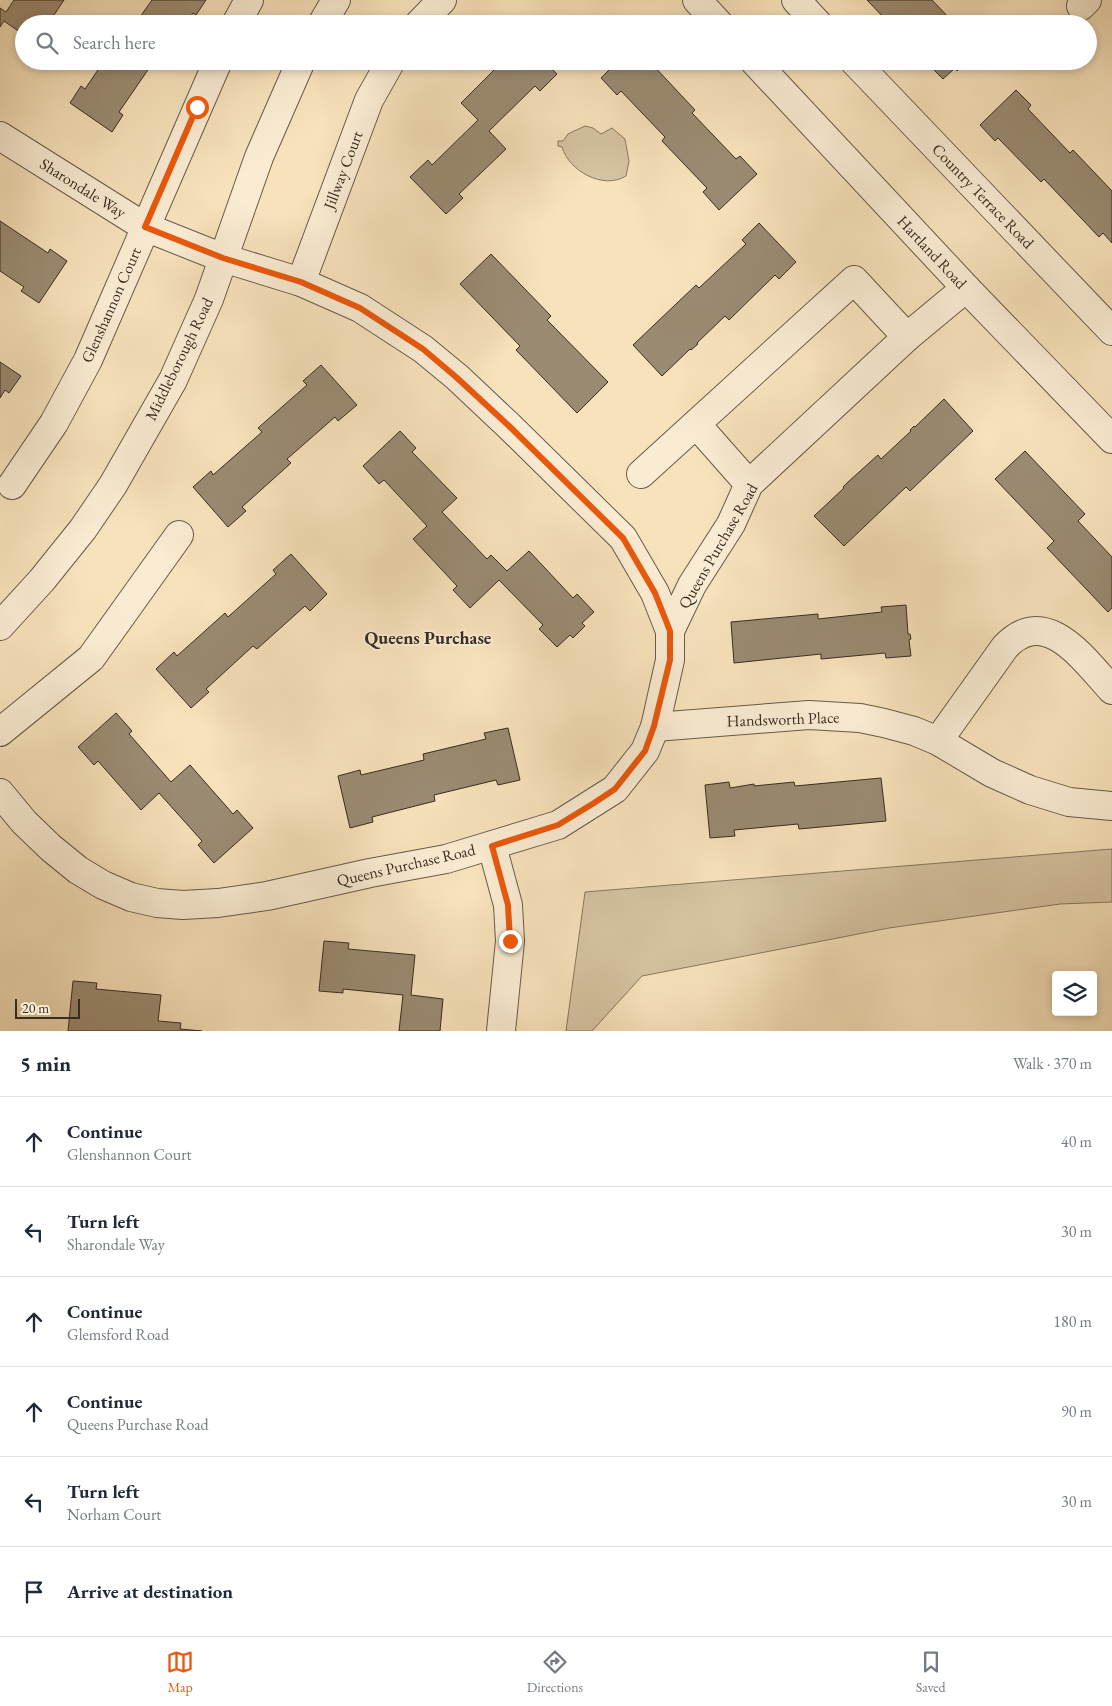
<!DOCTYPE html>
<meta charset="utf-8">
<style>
:root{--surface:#fff;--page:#f2f2f3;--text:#1f2937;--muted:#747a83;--line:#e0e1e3;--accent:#ea580c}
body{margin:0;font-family:"EB Garamond",serif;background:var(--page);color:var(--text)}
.controls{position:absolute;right:15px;bottom:15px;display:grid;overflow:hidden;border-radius:5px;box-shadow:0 2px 8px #0003}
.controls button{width:45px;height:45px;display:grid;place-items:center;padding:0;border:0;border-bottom:1px solid var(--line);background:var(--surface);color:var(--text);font:25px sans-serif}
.scale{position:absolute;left:15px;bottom:12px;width:65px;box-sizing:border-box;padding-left:5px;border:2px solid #372c22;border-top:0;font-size:14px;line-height:18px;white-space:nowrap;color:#372c22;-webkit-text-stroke:4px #faecd3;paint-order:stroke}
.stop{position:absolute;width:15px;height:15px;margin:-11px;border:4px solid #ea580c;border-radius:50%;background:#fff}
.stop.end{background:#ea580c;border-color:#fff;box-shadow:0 1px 5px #0008}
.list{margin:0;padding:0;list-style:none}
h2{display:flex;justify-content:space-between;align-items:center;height:65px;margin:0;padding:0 20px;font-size:21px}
h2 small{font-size:16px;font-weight:400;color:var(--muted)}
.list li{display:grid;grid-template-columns:32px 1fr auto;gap:15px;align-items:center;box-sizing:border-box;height:90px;padding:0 20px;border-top:1px solid var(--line)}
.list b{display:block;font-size:19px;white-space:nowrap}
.list p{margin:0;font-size:16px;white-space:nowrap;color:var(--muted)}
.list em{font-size:16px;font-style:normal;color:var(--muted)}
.icon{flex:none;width:28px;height:28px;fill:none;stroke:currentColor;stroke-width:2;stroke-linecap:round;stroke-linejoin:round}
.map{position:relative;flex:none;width:1112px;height:1031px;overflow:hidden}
.search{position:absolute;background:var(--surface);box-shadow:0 2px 8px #0003;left:15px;right:15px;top:15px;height:55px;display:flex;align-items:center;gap:12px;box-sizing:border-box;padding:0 18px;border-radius:28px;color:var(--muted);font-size:19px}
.sheet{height:605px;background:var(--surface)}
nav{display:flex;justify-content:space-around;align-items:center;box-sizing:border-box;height:70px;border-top:1px solid var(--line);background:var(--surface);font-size:14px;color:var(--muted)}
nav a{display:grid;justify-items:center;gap:2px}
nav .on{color:var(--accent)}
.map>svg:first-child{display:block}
.green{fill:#d6c3a1;stroke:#867862}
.building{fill:#9b8b72;stroke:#372c22}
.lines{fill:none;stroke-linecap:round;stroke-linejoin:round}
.minor-casing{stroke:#675a48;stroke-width:30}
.minor{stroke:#faecd3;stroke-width:28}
.route{stroke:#ea580c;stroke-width:6}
.labels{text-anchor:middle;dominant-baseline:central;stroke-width:4;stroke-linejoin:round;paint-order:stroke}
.street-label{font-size:16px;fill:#372c22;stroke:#faecd3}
.neighbourhood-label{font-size:18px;font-weight:bold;fill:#372c22;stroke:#faecd3}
</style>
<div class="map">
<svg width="1112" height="1031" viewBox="0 0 1112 1031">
<rect width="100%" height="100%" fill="#f7e2bb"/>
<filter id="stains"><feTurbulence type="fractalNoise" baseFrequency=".004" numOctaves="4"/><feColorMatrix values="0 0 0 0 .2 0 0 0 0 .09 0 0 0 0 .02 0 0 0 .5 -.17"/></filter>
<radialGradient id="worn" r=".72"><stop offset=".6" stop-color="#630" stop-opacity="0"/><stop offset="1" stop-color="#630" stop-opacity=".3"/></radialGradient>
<g class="green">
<path d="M585,126L593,128L601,134L612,128L625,139L629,161L626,176C603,190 569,171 562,147L558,146V141H563L568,134Z"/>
<path d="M1112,849V902L1060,904L889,928L642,976L592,1031H566L585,892Z"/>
</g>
<g class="building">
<path d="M14,0H64L48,24H24V35L4,21L0,27V8L6,12Z"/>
<path d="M152,0H206L196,15L193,13L185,24H135Z"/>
<path d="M867,0H932L955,24H897L889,16L886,20Z"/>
<path d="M104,61H154L119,112L123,115L112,132L70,103L81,86L85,89Z"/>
<path d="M503,61H547L545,63L557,74L540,91L535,86L489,131L506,149L459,194L463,198L446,214L410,177L428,160L432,165L478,120L461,103Z"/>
<path d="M618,61H653L651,63L695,110L692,113L736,159L740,156L757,174L719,210L703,192L707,188L662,141L665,137L621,91L617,95L601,78Z"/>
<path d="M930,61H967L957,71L955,68L943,79L928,64Z"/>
<path d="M1016,90L1031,105L1028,109L1070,153L1073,150L1112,191V243L1103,233L1099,237L1044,179L1041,182L998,138L995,141L980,125Z"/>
<path d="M0,221L48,253L50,249L67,261L39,303L21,291L24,287L0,271Z"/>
<path d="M759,223L796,262L779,279L775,275L729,320L725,316L697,343L698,344L691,350L690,349L662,376L633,345L696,285L699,288L746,244L742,240Z"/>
<path d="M491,254L551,316L547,320L608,382L577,413L516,350L520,346L460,284Z"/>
<path d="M0,362L21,376L9,393L5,390L0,398Z"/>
<path d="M321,365L357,405L338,421L335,417L287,459L291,463L242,507L246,511L228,527L193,487L211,471L213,475L262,432L258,428L307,385L303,381Z"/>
<path d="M944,399L973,431L910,491L906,487L844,546L814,516L844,488L843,487L848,482L878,455L881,459L911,431L910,430L914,426L915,427Z"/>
<path d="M400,431L416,448L412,452L457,498L442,512L487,559L491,555L507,571L529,551L573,598L577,594L594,612L582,623L585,626L573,638L570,635L557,647L539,629L543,625L499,580L470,608L453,590L457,586L413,539L427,526L384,480L379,484L363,466Z"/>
<path d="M1025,451L1085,514L1078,521L1112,557V608L1108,612L1047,548L1054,541L995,479Z"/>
<path d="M291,554L327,594L310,611L305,606L257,649L253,646L206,689L209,692L191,708L156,669L174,652L177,656L225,613L228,617L276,574L273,570Z"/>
<path d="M906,605L908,634H910L911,639L909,640L911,656L886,658L885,653L821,659V654L734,663L731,622L818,614V619L882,612L881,607Z"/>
<path d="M116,713L132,731L129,734L171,782L190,765L233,814L237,810L253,828L214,863L198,845L202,841L159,793L141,810L98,761L94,765L78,747Z"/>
<path d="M508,728L520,780L498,785L496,780L434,795L435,801L372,817L373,822L350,828L338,776L360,770L361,775L424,760L423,754L486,739L484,733Z"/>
<path d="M881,778L886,821L799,829L798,824L734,830L735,836L710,838L705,785L729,782L730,788L754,784V786L794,782L795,786Z"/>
<path d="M324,941L349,943L348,949L415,955L411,995L443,999L440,1031H399L403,995L343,989V993L319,991Z"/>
<path d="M73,981L97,983L96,989L161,995L158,1021L181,1023L180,1029L202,1031H68Z"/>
</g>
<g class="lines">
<g class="minor-casing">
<g id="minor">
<path d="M697,0L719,24"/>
<path d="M796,0L818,24"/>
<path d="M1081,6L1087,0"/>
<path d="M236,24L249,0"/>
<path d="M322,24L336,0"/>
<path d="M419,24L442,0"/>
<path d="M754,61L966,288L1112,439"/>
<path d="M854,61L1112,331"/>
<path d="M0,136L145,227L223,258L301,282L360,308L423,349L457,377L508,425L623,538L655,593L670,631"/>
<path d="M301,282L369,100L391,61"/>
<path d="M696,424L749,484"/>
<path d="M641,474L854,280L907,337"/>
<path d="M12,485L54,423L88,360L218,61"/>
<path d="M0,626L42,580L83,529L113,485L173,380L209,299L259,157L301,61"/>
<path d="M655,727L809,715L860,718L884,723L914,731L938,741L992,773L1030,790L1069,802L1112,806"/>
<path d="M0,732L91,658L179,535"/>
<path d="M938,741L1005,647C1046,603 1085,661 1112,690"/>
<path d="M0,793L24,822L51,848L78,870L103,885L131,897L157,903L183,905L218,903L267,896L370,873L446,859L558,825L615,789L645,751L655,727L670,660V631L692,585L731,524L749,484L907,337L966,288"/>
<path d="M492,846L508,905L510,941L501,1031"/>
</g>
</g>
<use href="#minor" class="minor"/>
</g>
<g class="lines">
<path class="route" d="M197,107L145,227L223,258L301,282L360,308L423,349L456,377L508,425L623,538L655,593L670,631V660L654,726L645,751L615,789L594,803L558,825L492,846L508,905L510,941"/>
</g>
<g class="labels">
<g class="street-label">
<text transform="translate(343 170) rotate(-69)">Jillway Court</text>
<text transform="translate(83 188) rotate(32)">Sharondale Way</text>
<text transform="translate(983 196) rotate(46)">Country Terrace Road</text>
<text transform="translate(932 252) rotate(47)">Hartland Road</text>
<text transform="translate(111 305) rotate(-66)">Glenshannon Court</text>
<text transform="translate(179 359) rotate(-64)">Middleborough Road</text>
<text transform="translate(718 546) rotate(-60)">Queens Purchase Road</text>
<text transform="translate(783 719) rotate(-2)">Handsworth Place</text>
<text transform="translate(406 865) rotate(-13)">Queens Purchase Road</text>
</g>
<g class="neighbourhood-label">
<text x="428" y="637">Queens Purchase</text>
</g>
</g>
<rect width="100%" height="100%" filter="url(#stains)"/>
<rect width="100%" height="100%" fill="url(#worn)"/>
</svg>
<div class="controls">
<button><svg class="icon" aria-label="layers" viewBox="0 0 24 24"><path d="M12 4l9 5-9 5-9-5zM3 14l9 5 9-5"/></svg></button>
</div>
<div class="scale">20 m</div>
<div class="stop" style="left:197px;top:107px"></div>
<div class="stop end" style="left:510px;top:941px"></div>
<div class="search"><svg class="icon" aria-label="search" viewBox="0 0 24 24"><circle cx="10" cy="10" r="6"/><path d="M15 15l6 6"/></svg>Search here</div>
</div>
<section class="sheet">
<h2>5 min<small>Walk · 370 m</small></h2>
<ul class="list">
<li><svg class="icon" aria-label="ahead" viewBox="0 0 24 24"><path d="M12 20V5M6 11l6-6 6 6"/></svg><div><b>Continue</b><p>Glenshannon Court</p></div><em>40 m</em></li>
<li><svg class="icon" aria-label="left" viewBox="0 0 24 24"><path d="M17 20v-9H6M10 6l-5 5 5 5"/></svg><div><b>Turn left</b><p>Sharondale Way</p></div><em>30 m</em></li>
<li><svg class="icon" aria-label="ahead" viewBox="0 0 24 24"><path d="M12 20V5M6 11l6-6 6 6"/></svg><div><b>Continue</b><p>Glemsford Road</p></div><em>180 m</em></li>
<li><svg class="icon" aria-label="ahead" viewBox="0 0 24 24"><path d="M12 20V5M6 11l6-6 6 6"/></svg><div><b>Continue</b><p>Queens Purchase Road</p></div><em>90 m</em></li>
<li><svg class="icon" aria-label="left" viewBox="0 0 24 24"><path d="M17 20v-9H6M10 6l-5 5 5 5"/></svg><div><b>Turn left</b><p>Norham Court</p></div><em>30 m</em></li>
<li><svg class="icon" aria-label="arrive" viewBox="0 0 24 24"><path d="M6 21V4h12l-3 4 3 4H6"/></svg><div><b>Arrive at destination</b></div></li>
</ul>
</section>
<nav>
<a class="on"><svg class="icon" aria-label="map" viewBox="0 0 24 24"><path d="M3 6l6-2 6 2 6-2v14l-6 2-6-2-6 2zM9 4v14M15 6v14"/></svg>Map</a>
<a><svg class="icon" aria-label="directions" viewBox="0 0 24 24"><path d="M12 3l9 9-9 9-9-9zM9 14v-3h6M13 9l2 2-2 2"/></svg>Directions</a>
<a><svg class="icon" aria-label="saved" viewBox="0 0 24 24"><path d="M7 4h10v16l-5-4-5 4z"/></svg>Saved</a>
</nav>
